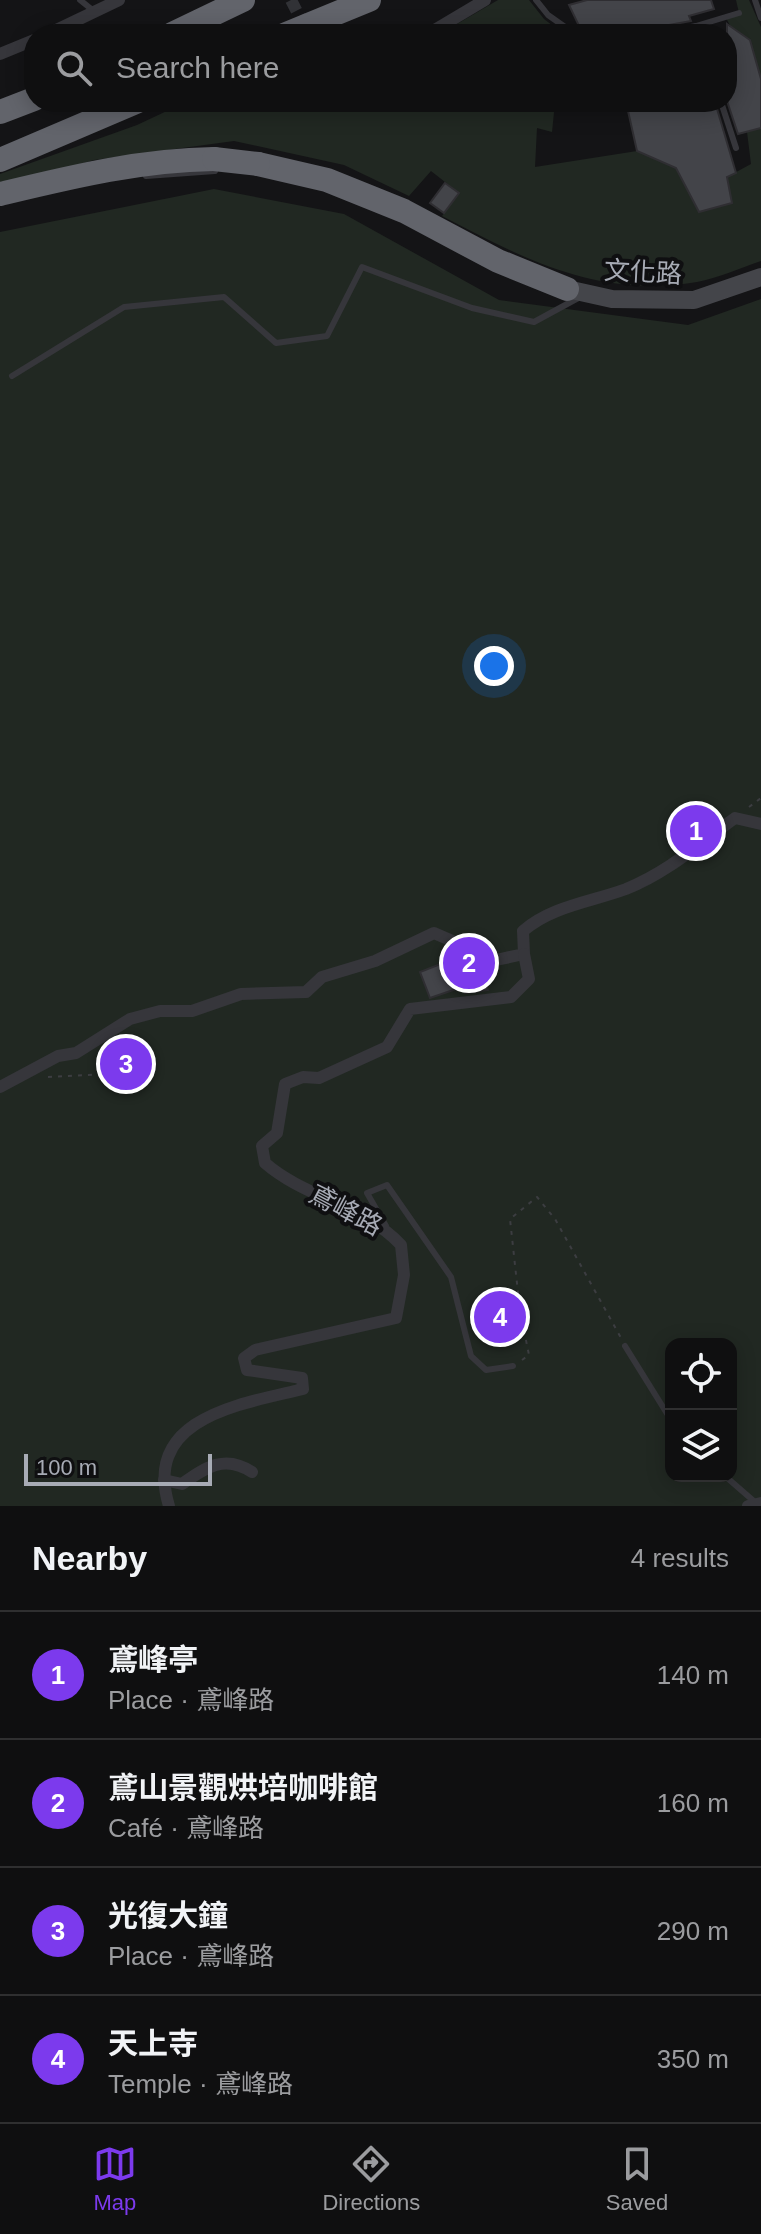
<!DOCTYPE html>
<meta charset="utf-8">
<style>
:root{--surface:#0f0f10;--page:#181819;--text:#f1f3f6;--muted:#9b9c9f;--line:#2f2f30;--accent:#7c3aed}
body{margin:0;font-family:Helvetica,"Noto Sans TC",sans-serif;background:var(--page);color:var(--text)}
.controls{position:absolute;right:24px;bottom:24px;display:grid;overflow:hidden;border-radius:16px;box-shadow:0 4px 20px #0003}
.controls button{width:72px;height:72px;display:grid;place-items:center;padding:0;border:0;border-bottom:2px solid var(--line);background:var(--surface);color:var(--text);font:40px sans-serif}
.scale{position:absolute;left:24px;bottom:20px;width:188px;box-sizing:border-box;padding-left:8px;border:4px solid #a7abb5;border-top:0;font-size:22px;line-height:28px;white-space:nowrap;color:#a7abb5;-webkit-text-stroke:6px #0f0f11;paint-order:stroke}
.you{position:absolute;left:494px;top:666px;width:28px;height:28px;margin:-20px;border:6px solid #fff;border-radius:50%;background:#1a73e8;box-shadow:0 0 0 12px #1a73e833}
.badge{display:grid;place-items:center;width:52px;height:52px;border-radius:50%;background:var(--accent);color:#fff;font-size:26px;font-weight:700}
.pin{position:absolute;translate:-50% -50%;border:4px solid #fff;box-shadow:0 2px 8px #0006}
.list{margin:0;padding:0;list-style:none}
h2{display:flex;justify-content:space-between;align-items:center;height:104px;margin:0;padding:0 32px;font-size:34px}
h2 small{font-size:26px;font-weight:400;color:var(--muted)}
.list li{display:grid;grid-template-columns:52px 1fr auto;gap:24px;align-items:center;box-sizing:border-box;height:128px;padding:0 32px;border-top:2px solid var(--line)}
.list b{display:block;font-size:30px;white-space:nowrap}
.list p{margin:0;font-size:26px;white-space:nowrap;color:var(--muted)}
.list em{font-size:26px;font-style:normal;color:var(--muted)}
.icon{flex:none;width:44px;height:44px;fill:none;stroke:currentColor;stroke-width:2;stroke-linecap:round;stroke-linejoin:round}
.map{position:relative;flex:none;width:761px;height:1506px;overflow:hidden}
.search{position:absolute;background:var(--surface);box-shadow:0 4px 20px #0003;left:24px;right:24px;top:24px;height:88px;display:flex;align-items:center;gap:20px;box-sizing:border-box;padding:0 28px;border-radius:32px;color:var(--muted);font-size:30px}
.sheet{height:616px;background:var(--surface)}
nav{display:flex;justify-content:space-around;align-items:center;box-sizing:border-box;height:112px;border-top:2px solid var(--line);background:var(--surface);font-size:22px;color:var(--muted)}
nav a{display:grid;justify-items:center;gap:4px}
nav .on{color:var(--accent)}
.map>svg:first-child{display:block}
.green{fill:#212822;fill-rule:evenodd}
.building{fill:#434449;stroke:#2f2e32;stroke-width:2}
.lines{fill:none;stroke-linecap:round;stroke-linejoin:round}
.street-tunnel{stroke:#313236;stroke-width:12;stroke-dasharray:12 6;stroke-linecap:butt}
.path{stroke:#3c3d41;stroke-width:2;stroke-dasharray:4 6;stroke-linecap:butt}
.lane{stroke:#36363b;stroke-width:6}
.street{stroke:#36363b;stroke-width:12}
.secondary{stroke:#44454a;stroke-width:18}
.highway{stroke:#62646b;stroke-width:24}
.highway-bridge{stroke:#62646b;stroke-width:24}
.labels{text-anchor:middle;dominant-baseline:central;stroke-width:8;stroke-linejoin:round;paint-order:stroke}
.street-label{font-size:26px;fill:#a7abb5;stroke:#0f0f11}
</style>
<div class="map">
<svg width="761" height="1506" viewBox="0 0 761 1506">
<rect width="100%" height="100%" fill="#141416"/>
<g class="green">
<path d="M498,0H529L544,19L561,32L440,34Z"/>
<path d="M736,0H749L761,27V79L750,40L731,27L726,18L739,13Z"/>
<path d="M186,102H555L552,132L537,128L535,167L637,151L676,168L699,212L732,203L727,177L751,164L747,132L761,128V261C740,268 718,278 697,282C598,298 526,260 442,216L459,193L431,171L409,196L344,165L234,141L94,160L0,187V174L137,125Z"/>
<path d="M214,189L344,214L499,300L688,325L761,299V1506H0V232ZM671,1344H731V1476H671Z"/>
</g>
<g class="building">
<path d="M587,0H711L714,9L689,16L691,21L653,28L644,34L643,29L580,28L569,5Z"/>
<path d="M727,24L750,40L761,79V128L738,134L727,101Z"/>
<path d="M626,102H715L736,173L727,177L732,203L699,212L676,168L637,151Z"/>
<path d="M445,183L459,193L444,213L430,203Z"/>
<path d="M448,961L453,976L479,967L488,990L465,993L462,987L430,998L420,972Z"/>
</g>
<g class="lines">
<path class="street-tunnel" d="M291,0L306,29"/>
<g class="path">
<path d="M749,807L761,798"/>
<path d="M48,1077L127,1073C142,1064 144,1047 132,1034"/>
<path d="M522,1360L529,1355L520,1311L510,1219L537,1197L555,1219L621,1338"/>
</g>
<g class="lane">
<path d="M80,0L95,12"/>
<path d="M536,0L548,15L575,34"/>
<path d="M755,0L761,18"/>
<path d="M696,26L739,13"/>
<path d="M654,34L696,26L699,34"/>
<path d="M721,102L736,148"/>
<path d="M146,176L215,171"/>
<path d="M12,376L124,307L224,297L276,343L327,336L362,267L472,308L534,322L580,297"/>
<path d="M386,1226L367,1193L387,1185L451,1277L471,1356L486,1370L513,1366"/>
<path d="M625,1346L671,1420"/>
<path d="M725,1476L756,1503"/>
</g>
<g class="street">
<path d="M48,34L119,0"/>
<path d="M428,34L485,0"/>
<path d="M0,54L34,40"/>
<path d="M0,1087L58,1056L76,1053L130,1019L160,1011H192L241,994L306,992L322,977L375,961L434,933L496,960L524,954L523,931C552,906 591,902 626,889C668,872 699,844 735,818L761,824"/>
<path d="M164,1480L182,1484C206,1467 225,1454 252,1472"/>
<path d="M169,1506C142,1417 242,1404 303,1389L302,1378L247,1370L244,1358L255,1350L396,1318L404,1275L401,1245C364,1205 305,1198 265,1163L262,1146L277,1133L285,1084L303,1077L319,1078L387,1047L410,1009L511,997L529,979L524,954"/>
<path d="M748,1506L761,1503"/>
</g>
<path class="secondary" d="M567,289L612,299L694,300L761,277"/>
<g class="highway">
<path d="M172,34L243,0"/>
<path d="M286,34L369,0"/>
<path d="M0,112L34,99"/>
<path d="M0,160L136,102"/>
<path d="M258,164L327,180L404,211L498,261L567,289"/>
<path d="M0,194C71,177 140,160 214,159"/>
</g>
<path class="highway-bridge" d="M214,159L258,164"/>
</g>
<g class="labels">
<g class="street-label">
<text transform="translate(643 272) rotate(3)">文化路</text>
<text transform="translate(346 1210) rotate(28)">鳶峰路</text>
</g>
</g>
</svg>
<div class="controls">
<button><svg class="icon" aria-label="locate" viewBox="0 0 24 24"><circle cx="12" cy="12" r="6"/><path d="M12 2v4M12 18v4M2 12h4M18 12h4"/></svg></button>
<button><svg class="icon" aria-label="layers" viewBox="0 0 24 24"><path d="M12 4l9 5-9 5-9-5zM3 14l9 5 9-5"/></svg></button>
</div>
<div class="scale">100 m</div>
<div class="you"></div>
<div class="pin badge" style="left:696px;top:831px">1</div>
<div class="pin badge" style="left:469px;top:963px">2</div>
<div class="pin badge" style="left:126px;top:1064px">3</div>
<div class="pin badge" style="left:500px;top:1317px">4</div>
<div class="search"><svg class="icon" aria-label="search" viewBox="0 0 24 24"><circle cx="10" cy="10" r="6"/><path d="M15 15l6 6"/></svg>Search here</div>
</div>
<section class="sheet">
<h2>Nearby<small>4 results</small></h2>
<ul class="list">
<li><span class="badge">1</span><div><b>鳶峰亭</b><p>Place · 鳶峰路</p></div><em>140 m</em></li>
<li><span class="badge">2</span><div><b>鳶山景觀烘培咖啡館</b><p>Café · 鳶峰路</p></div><em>160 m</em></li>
<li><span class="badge">3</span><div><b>光復大鐘</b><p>Place · 鳶峰路</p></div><em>290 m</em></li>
<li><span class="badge">4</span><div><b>天上寺</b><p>Temple · 鳶峰路</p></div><em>350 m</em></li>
</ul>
</section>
<nav>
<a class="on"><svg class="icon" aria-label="map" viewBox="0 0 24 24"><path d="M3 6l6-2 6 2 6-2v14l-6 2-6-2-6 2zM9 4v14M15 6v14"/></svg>Map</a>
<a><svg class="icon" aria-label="directions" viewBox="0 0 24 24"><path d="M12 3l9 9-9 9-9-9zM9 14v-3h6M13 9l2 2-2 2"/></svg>Directions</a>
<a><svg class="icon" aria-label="saved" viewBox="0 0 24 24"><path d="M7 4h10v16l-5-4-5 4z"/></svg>Saved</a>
</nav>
